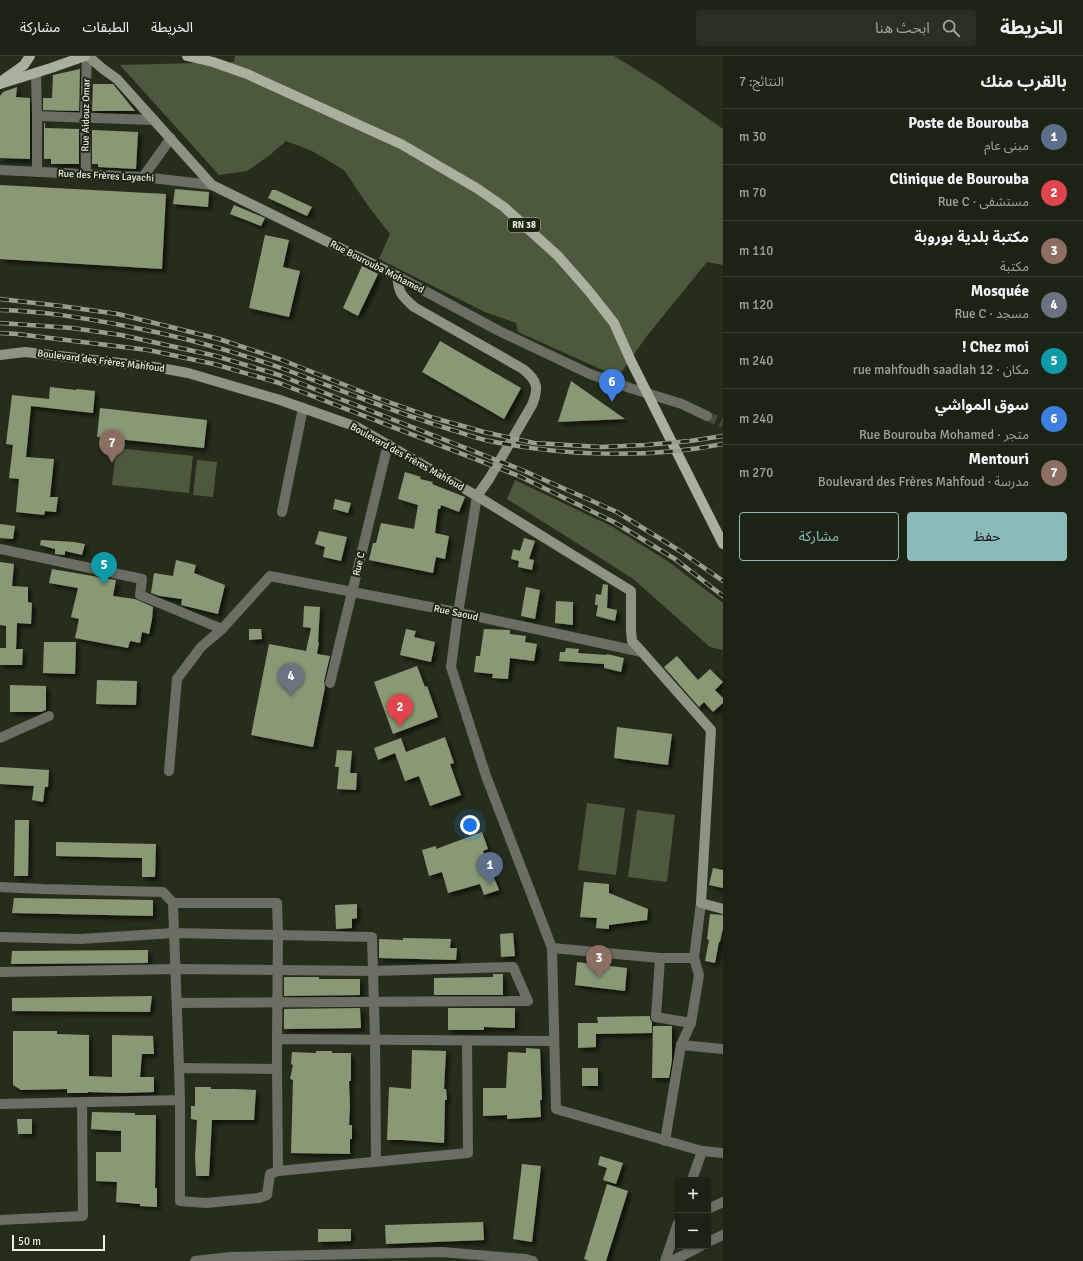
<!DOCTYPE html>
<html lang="ar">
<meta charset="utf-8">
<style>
:root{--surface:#1c2214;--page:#292f22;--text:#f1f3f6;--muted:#a0a4a0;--line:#3a3f34;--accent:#8bbbb9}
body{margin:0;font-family:Signika,"Noto Sans Arabic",sans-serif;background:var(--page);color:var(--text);direction:rtl}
.controls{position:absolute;right:12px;bottom:12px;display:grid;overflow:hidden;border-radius:4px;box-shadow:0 1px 3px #0004}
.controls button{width:36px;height:36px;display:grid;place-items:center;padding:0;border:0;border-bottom:1px solid var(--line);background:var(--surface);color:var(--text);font:20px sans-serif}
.scale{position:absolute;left:12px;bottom:10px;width:93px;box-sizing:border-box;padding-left:4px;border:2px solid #ebf0e4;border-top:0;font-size:11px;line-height:14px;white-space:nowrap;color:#ebf0e4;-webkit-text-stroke:3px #1d2412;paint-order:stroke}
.you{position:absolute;left:470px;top:769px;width:14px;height:14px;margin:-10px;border:3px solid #fff;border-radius:50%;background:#1a73e8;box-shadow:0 0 0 6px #1a73e833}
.badge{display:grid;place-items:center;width:26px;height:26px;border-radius:50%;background:var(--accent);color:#fff;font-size:13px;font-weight:700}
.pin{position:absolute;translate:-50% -33px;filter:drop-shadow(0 1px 2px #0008)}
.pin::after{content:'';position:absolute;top:21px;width:14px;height:12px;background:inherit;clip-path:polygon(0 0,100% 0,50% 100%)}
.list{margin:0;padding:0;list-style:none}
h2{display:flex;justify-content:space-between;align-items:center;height:52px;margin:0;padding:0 16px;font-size:17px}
h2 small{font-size:13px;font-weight:400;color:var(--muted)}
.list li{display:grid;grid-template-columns:26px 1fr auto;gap:12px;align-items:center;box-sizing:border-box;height:56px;padding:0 16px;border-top:1px solid var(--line)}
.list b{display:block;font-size:15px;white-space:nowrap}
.list p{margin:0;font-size:13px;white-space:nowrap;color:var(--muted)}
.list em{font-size:13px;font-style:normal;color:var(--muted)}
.actions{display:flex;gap:8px;padding:12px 16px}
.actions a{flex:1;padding:9px 0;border:1px solid var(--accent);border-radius:4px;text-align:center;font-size:14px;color:var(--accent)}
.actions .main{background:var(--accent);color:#111}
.icon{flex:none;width:22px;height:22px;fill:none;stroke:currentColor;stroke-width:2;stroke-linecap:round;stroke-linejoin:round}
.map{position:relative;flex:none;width:723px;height:1205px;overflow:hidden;direction:ltr}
header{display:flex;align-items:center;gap:24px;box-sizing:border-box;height:56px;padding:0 20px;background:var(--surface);border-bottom:1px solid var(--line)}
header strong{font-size:19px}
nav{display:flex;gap:22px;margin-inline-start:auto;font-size:14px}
.search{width:280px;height:36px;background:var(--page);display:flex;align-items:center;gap:10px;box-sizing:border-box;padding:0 14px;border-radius:4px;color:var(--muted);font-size:15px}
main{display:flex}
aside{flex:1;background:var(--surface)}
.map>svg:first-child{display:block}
.green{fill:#4d593c}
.building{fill:#899875;filter:url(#shadow)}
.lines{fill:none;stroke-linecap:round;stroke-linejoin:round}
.street-tunnel{stroke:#444b39;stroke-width:10;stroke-dasharray:10 5;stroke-linecap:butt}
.street{stroke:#6a6e64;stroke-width:10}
.secondary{stroke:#8d9484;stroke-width:10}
.primary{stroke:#a8b19d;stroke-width:10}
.rail-casing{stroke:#989e8f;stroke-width:4.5}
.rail{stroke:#1d2412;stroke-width:3;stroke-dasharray:9;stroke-linecap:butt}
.labels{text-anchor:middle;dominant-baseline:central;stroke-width:4;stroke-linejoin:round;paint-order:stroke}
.shield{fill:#1d2412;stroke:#adb3a5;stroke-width:1}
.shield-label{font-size:9px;font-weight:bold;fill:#ebf0e4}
.street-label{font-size:10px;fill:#ebf0e4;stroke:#1d2412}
</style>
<header>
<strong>الخريطة</strong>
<div class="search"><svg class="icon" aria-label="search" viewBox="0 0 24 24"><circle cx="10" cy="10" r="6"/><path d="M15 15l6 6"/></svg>ابحث هنا</div>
<nav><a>الخريطة</a><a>الطبقات</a><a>مشاركة</a></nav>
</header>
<main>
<aside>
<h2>بالقرب منك<small>النتائج: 7</small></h2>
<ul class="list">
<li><span class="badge" style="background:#5c6f8a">1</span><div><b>Poste de Bourouba</b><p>مبنى عام</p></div><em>30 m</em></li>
<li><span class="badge" style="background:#e0444e">2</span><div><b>Clinique de Bourouba</b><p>مستشفى · Rue C</p></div><em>70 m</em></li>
<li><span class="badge" style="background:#8d6e63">3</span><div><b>مكتبة بلدية بوروبة</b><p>مكتبة</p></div><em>110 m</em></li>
<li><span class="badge" style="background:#6b7280">4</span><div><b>Mosquée</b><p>مسجد · Rue C</p></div><em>120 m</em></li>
<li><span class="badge" style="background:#0f9aa8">5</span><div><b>Chez moi !</b><p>مكان · 12 rue mahfoudh saadlah</p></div><em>240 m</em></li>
<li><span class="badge" style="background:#3f7fe0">6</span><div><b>سوق المواشي</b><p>متجر · Rue Bourouba Mohamed</p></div><em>240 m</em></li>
<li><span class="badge" style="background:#8d6e63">7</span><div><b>Mentouri</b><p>مدرسة · Boulevard des Frères Mahfoud</p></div><em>270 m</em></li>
</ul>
<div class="actions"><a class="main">حفظ</a><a>مشاركة</a></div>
</aside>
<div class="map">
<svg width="723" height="1205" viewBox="0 0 723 1205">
<defs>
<filter id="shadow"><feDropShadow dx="3.5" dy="3.5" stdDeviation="2" flood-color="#0009"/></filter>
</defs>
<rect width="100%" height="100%" fill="#262e1b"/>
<g class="green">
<path d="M235,0H614L656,26L723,73V209L707,206L646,281L618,321L518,276L516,267L485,256L379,203L390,178L369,151L344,114L312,95L286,85L270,99L247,115L219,119L120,9L234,6Z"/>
<path d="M116,392L193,400L189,437L112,429Z"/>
<path d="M197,404L217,406L213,441L193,439Z"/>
<path d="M515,424L611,470L669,506L723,547V594L710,591L632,522L507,443Z"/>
<path d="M587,747L625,752L616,819L578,814Z"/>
<path d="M637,754L675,759L667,826L628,821Z"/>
</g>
<g class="building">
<path d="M80,13L79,55L43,54V42H52L53,19Z"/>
<path d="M93,28H113L135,55H92Z"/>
<path d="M17,31L16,41L30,42V103L0,102V40L3,36Z"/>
<path d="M44,67H45V72L79,73V108H51V103H44Z"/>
<path d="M92,74L138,76L136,113L98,111V108H92Z"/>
<path d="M0,129L166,138L162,213L0,203Z"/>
<path d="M175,133L209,136L208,151L173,148Z"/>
<path d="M272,134H276L312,151L307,160L268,142Z"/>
<path d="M234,149L265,162L261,170L230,158Z"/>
<path d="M265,179L289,184L283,211L300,215L289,261L249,252Z"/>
<path d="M362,210L378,218L358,260L343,252Z"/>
<path d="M440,285L521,332L504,363L422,316Z"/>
<path d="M571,325L625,363L558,366Z"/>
<path d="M50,331L76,334L77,333L95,335L93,357L31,350L26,401L54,403L50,441H58L56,456L45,455L44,459L16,456L19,423L9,422L13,389L6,388L12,339L49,343Z"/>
<path d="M100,352L207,364L204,392L97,381Z"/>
<path d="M405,416L421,421L420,423L433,426L432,428L465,441L459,456L441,449L440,453H438L435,477L449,480L445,503L436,501L433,517L369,504L373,487H376L381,467L414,473L418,449L398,443Z"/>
<path d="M335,443L351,447L348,457L333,453Z"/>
<path d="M0,468L15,470L13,483L0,482Z"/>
<path d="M319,475L347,481L341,505L323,501L325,491L315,488Z"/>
<path d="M524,482L535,485L529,503L534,504L532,514L518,511L519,505L511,503L513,493L520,495Z"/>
<path d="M41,484L74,486L85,488L82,499L65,495V499L55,498V493L40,489Z"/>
<path d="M176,504L196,509L194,517L225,529L218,558L181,549L182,543L160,540L151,537L154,517L173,520Z"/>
<path d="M0,506L14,508L12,530L28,531V546L32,547L31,568L17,567L16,593H23L22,609H0V592H6V570L0,569Z"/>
<path d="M52,513L116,524L113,540L135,543L153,551L152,563L149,578L142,576L140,587L130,585L128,592L75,582L79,563L71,561L78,532L49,527Z"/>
<path d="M603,528L608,529L607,552L617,554L615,565L596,560L598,549H595L596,538L601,539Z"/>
<path d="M526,531L540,534L535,563L521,560Z"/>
<path d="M556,545L573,546V569L555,567Z"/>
<path d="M304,550L320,551L318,586H319L317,598L330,600L324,625L325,631L313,691L251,679L269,588L306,595L311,572L303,571Z"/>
<path d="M249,573H261L262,583L249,584Z"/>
<path d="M406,573L416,575L414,581L435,586L431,606L400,599Z"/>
<path d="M484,573L510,574V578L526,580L525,586L537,588L534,605L510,602L508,623L492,622L493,618L474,616L476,600H480Z"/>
<path d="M44,586H76L75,618L43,617Z"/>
<path d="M566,592L579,593L578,597L607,599V598L624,602L621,616L604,612V608L559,605L560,596H565Z"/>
<path d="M677,600L698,624L710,613L723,626L715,634L723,642V647L713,656L704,646L699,651L664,611Z"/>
<path d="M417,610L425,631L427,630L438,661L393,678L374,626Z"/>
<path d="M97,624L137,625L136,649L96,648Z"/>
<path d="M10,629L46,630V654L41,656H10Z"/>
<path d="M617,671L672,678L668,709L614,702Z"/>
<path d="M445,681L454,707L450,708L461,739L430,750L419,720L405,725L395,697L378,704L374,692L401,682L406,696Z"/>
<path d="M337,694L352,695L350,717H357L356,734L337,733L339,711H335Z"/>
<path d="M0,711L49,714L48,731H45L43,746L32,744L34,730L0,728Z"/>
<path d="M15,764H29L28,820H14Z"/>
<path d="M482,776L488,793L483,795L499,834L484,839L480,828L448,837L442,816L429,820L422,794L436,790V793Z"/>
<path d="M56,786L156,788L155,821H142V802L56,800Z"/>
<path d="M713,812L723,814V832L709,829Z"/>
<path d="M584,826L609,828V837L648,853L647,864L609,869V873L596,872L597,862L580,861Z"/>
<path d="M14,842L153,844V860L12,857Z"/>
<path d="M357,848V862L352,863V872L336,873L335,849Z"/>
<path d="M710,858L723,859V872L720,886H719L715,907L705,905L709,884L707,883Z"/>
<path d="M513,877L515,900L501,901L500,878Z"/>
<path d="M403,882L451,883L450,892H457L456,904L379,902V883L403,884Z"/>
<path d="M148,894V907L11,908L12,895Z"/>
<path d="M577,906L627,912L625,935L575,929Z"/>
<path d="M493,918H503V939H434V922L493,921Z"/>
<path d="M284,921H319V923H360V939L284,940Z"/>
<path d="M152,940L150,956L12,955V942Z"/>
<path d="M360,952L361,972L284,973V953Z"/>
<path d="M448,952H515V972L484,971V974H448Z"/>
<path d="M650,960V963L652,966V977L596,978V991L578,992V967H598L597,961Z"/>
<path d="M653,970H672V1004L669,1022H652Z"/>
<path d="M13,975H57V978L89,979V1020L112,1021V979L153,980L154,998H142L140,1021H154V1036L121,1037L88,1036V1037H67V1033L21,1034L13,1029Z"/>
<path d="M526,992L540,993L542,1044H540L541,1061L507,1063V1059L483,1060V1032H506L508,996L526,997Z"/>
<path d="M412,994L446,995L444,1033H446L447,1044H445L444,1087L403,1084H387L389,1031L411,1033Z"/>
<path d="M316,995H332V997H351V1025H349L350,1050L349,1069H352V1083H350V1098L291,1097L293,1024L290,1023L293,1009L291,1008L292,996L316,997Z"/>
<rect x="582" y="1012" width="16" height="18"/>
<path d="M195,1031H211V1033H235L256,1034L254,1064H212L209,1120H196L195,1101L197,1064L191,1063V1050H195Z"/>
<path d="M92,1056L135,1057V1059H156L155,1132H157V1151L140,1150V1148L116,1146L117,1126L96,1125V1096H121V1075L91,1073Z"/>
<path d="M17,1063H32V1078H18Z"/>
<path d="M600,1100L623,1107L616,1128L603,1124L607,1112L598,1109Z"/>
<path d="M522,1108L541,1110L532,1186L513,1183Z"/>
<path d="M607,1128L628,1135L606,1205H589L584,1203Z"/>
<path d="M483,1166L484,1184L386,1188L385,1169Z"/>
<path d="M318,1173H351V1185L318,1186Z"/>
</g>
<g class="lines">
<path class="street-tunnel" d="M707,360L723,367"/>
<g class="street">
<path d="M36,17L37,60V116"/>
<path d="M37,60L154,64"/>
<path d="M0,114L143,121L212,129"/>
<path d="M86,119L85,62L87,0"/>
<path d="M143,121L171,82"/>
<path d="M397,220L499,275L590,318L630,332L682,348L707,360"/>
<path d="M477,440L458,557L451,611L486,720L552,892L556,1053L702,1095L723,1097"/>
<path d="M282,456L303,352"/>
<path d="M0,493L142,523L140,539L222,573L270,520L451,555L642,596"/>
<path d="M330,627L388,388"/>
<path d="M0,682L49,660"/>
<path d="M169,715L177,623L201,591L222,573"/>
<path d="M0,831L42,833L163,836L173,847H277L278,879L277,983"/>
<path d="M173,847L179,1012"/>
<path d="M0,881L80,883L174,877L372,881L375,983L376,1105"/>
<path d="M552,892L660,902H694L701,847"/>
<path d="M660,902L656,961L691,967"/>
<path d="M0,916L175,913L373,915L513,911L528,945L177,947"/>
<path d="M681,989L723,993"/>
<path d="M277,1013L278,1115"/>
<path d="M180,1044V1145L206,1147L259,1142L267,1139L270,1118L278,1115L468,1097L467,985"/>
<path d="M0,1048L180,1044L179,1012L277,1013V983C369,983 461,985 553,985"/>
<path d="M665,1085L681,989L691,967L699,919L694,902"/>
<path d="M692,1124L702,1095"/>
<path d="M708,1153L723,1146"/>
<path d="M0,1164L83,1160L82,1046"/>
<path d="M708,1186L723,1179"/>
<path d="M195,1205L230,1201L442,1196L526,1203L533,1205"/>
<path d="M665,1205L678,1167"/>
<path d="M672,1205L701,1190"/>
</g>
<g class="secondary">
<path d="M0,299L25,296L155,311L188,317L280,344L357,371L477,440L489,423L532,349C539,332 538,325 523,313L414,251C401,239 399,238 397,220L212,129L117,23L103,13L88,0"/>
<path d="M477,440L631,535V575L632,585L642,596L711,674L701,847L723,853"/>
</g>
<g class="primary">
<path d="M187,0L213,6L247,18L401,88L478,133L504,151L558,200L588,234L614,267L631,305L723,488"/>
<path d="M3,24L24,9L30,0"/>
<path d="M0,28L51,12L85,0"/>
</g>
<g class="rail-casing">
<g id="rail">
<path d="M0,243L61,250L118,258L219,283L282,304L380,343L434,362L484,376L534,387L601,391L646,389L690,385L723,380"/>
<path d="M0,254C43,255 84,262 126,270C179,280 230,294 281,312C336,332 390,355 446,372C459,376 472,381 485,384C560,400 648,403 723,388"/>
<path d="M0,267L72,272L121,279L216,300L279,319L522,414L617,456L680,495L723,525"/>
<path d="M0,277L17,278L148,294L214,308L279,327L519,420L614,466L675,503L723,540"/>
</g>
</g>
<use href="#rail" class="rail"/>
</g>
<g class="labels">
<rect class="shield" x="508" y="162" width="32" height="14" rx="3"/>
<g class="shield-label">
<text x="524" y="169">RN 38</text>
</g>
<g class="street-label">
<text transform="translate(86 59) rotate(-89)">Rue Aidouz Omar</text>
<text transform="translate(106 120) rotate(3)">Rue des Frères Layachi</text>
<text transform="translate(377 211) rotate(27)">Rue Bourouba Mohamed</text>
<text transform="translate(101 305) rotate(7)">Boulevard des Frères Mahfoud</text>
<text transform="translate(407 401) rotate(29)">Boulevard des Frères Mahfoud</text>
<text transform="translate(359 508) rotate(-77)">Rue C</text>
<text transform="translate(456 557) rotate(12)">Rue Saoud</text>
</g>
</g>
</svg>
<div class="controls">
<button>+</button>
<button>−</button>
</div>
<div class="scale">50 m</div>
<div class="you"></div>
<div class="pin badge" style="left:490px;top:829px;background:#5c6f8a">1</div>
<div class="pin badge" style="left:400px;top:671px;background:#e0444e">2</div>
<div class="pin badge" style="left:599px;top:922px;background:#8d6e63">3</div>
<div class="pin badge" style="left:291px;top:640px;background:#6b7280">4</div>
<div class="pin badge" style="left:104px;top:529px;background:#0f9aa8">5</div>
<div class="pin badge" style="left:612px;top:346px;background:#3f7fe0">6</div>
<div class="pin badge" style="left:112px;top:407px;background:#8d6e63">7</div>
</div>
</main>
